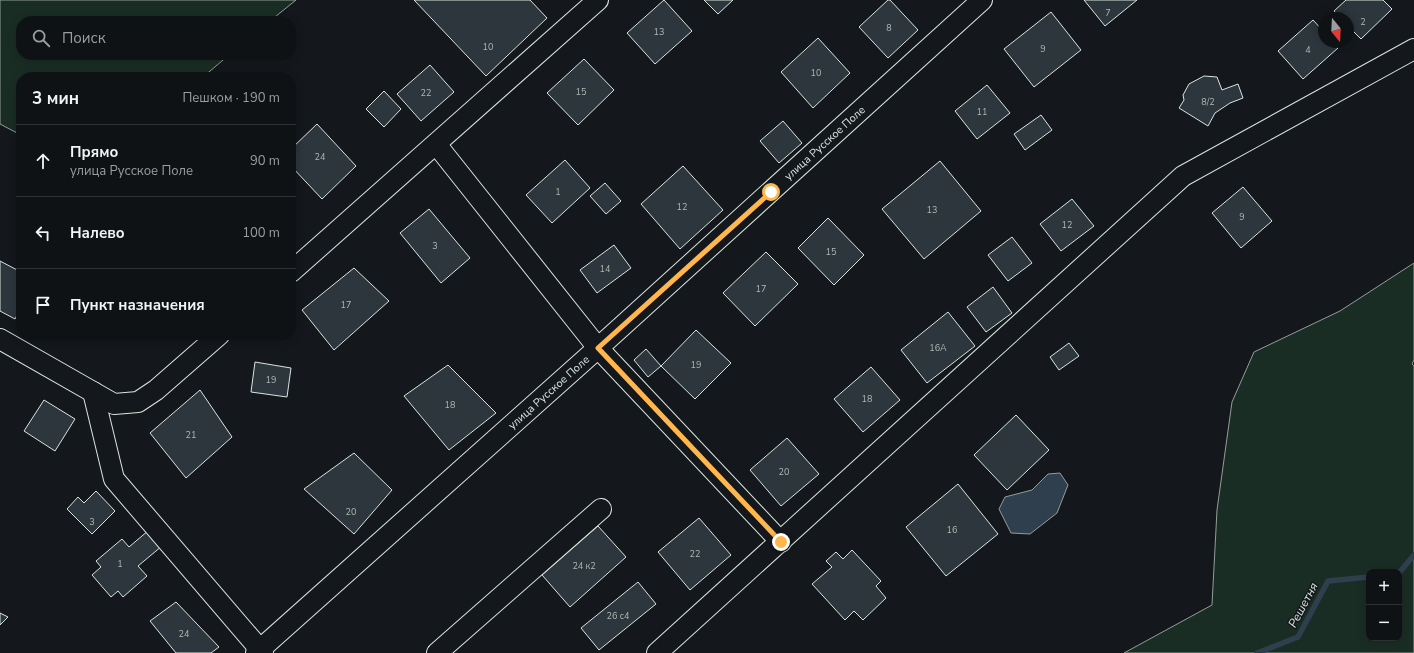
<!DOCTYPE html>
<html lang="ru">
<meta charset="utf-8">
<style>
:root{--surface:#0f1215;--page:#181b1e;--text:#f1f3f6;--muted:#9b9ea0;--line:#2f3234}
body{margin:0;font-family:"Nunito Sans",sans-serif;background:var(--page);color:var(--text)}
.controls{position:absolute;right:12px;bottom:12px;display:grid;overflow:hidden;border-radius:8px;box-shadow:0 2px 10px #0003}
.controls button{width:36px;height:36px;display:grid;place-items:center;padding:0;border:0;border-bottom:1px solid var(--line);background:var(--surface);color:var(--text);font:20px sans-serif}
.compass{position:absolute;left:1318px;top:12px;width:36px;height:36px;border-radius:50%;background:var(--surface);box-shadow:0 2px 10px #0003;rotate:162deg}
.stop{position:absolute;width:12px;height:12px;margin:-9px;border:3px solid #ffb74d;border-radius:50%;background:#fff}
.stop.end{background:#ffb74d;border-color:#fff;box-shadow:0 1px 4px #0008}
.list{margin:0;padding:0;list-style:none}
h2{display:flex;justify-content:space-between;align-items:center;height:52px;margin:0;padding:0 16px;font-size:17px}
h2 small{font-size:13px;font-weight:400;color:var(--muted)}
.list li{display:grid;grid-template-columns:26px 1fr auto;gap:12px;align-items:center;box-sizing:border-box;height:72px;padding:0 16px;border-top:1px solid var(--line)}
.list b{display:block;font-size:15px;white-space:nowrap}
.list p{margin:0;font-size:13px;white-space:nowrap;color:var(--muted)}
.list em{font-size:13px;font-style:normal;color:var(--muted)}
.icon{flex:none;width:22px;height:22px;fill:none;stroke:currentColor;stroke-width:2;stroke-linecap:round;stroke-linejoin:round}
.map{position:relative;flex:none;width:1414px;height:653px;overflow:hidden}
.search{position:absolute;background:var(--surface);box-shadow:0 2px 10px #0003;left:16px;top:16px;width:280px;height:44px;display:flex;align-items:center;gap:10px;box-sizing:border-box;padding:0 14px;border-radius:16px;color:var(--muted);font-size:15px}
.panel{position:absolute;background:var(--surface);box-shadow:0 2px 10px #0003;left:16px;top:72px;width:280px;height:268px;border-radius:16px}
.map>svg:first-child{display:block}
.green{fill:#1a2d24;stroke:#939e99;fill-rule:evenodd}
.water{fill:#2f3f4d;stroke:#939e99}
.lines{fill:none;stroke-linecap:round;stroke-linejoin:round}
.stream{stroke:#2f3f4d;stroke-width:5.5}
.building{fill:#2c363c;stroke:#d8e6dc}
.minor-casing{stroke:#d8e6dc;stroke-width:22}
.minor{stroke:#14181c;stroke-width:20}
.route{stroke:#ffb74d;stroke-width:5}
.labels{text-anchor:middle;dominant-baseline:central;stroke-width:3;stroke-linejoin:round;paint-order:stroke}
.number-label{font-size:9px;fill:#adbab4}
.street-label{font-size:11px;fill:#d8e6dc;stroke:#14181c}
.water-label{font-size:12px;font-style:italic;fill:#d8e6dc;stroke:#14181c}
</style>
<div class="map">
<svg width="1414" height="653" viewBox="0 0 1414 653">
<rect width="100%" height="100%" fill="#14181c"/>
<g class="green">
<path d="M0,0H296L270,21H21V55H229L203,77H21V135L0,124Z"/>
<path d="M1414,263V360L1412,364L1414,366V653H1124L1212,605L1217,510L1232,402L1254,352L1340,311ZM1369,572H1399V638H1369Z"/>
</g>
<path class="water" d="M1060,473L1068,485L1057,513L1030,534L1011,533L999,509L1005,497L1032,490L1048,474Z"/>
<g class="lines">
<g class="stream">
<path d="M1399,573L1414,555"/>
<path d="M1257,653L1298,637L1328,581L1369,577"/>
</g>
</g>
<g class="building">
<path d="M414,0H530L547,18L486,76Z"/>
<path d="M664,0L692,31L655,64L627,33Z"/>
<path d="M704,0H733L718,14Z"/>
<path d="M888,0H890L918,30L888,58L859,27Z"/>
<path d="M1084,0H1137L1105,26Z"/>
<path d="M1346,0H1383L1392,9L1361,39L1348,26V18H1341L1334,11Z"/>
<path d="M1051,12L1081,50L1034,87L1004,49Z"/>
<path d="M1313,20L1324,32V42H1332L1338,48L1303,79L1278,51Z"/>
<path d="M818,38L850,73L813,108L781,72Z"/>
<path d="M584,59L614,90L578,125L547,93Z"/>
<path d="M430,65L454,92L421,121L397,94Z"/>
<path d="M1204,76L1217,77L1222,90L1238,84L1243,98L1230,103L1215,113L1208,126L1179,108L1184,100L1183,95L1189,84Z"/>
<path d="M987,85L1010,113L977,139L955,111Z"/>
<path d="M384,91L401,109L384,127L366,109Z"/>
<path d="M1041,115L1052,130L1025,150L1014,134Z"/>
<path d="M783,121L802,143L779,163L760,141Z"/>
<path d="M317,124L356,166L322,199L291,166V149Z"/>
<path d="M565,160L590,188L552,223L526,195Z"/>
<path d="M940,161L981,211L924,259L882,209Z"/>
<path d="M683,166L723,210L680,249L641,204Z"/>
<path d="M605,183L621,201L606,214L590,196Z"/>
<path d="M1243,187L1272,221L1241,248L1212,213Z"/>
<path d="M1072,199L1094,226L1061,251L1040,224Z"/>
<path d="M429,209L470,258L441,283L400,233Z"/>
<path d="M828,218L864,255L834,285L798,248Z"/>
<path d="M1012,237L1032,263L1008,281L988,255Z"/>
<path d="M614,245L631,268L597,293L580,270Z"/>
<path d="M766,252L798,284L755,326L723,293Z"/>
<path d="M0,261L21,272V308L15,319L0,311Z"/>
<path d="M354,268L389,301L334,350L302,310Z"/>
<path d="M993,287L1012,313L986,332L967,307Z"/>
<path d="M948,312L975,346L927,383L901,350Z"/>
<path d="M696,330L731,363L695,399L661,366Z"/>
<path d="M1069,343L1079,356L1059,370L1050,357Z"/>
<path d="M646,349L661,366L648,377L634,360Z"/>
<path d="M255,362L291,368L287,397L251,392Z"/>
<path d="M448,365L496,413L449,450L404,396Z"/>
<path d="M871,367L900,400L863,432L834,399Z"/>
<path d="M200,390L232,437L186,478L150,433Z"/>
<path d="M44,400L75,419L55,451L24,431Z"/>
<path d="M1016,415L1049,450L1007,490L974,455Z"/>
<path d="M787,438L819,474L781,506L750,470Z"/>
<path d="M354,453L392,490L354,534L304,489Z"/>
<path d="M958,484L998,534L946,576L906,527Z"/>
<path d="M96,491L115,511L92,534L67,509L78,497L84,503Z"/>
<path d="M699,518L731,555L690,590L658,552Z"/>
<path d="M598,526L626,557L570,607L542,575Z"/>
<path d="M149,530L162,546L138,566L147,576L123,597L118,591L111,597L92,575L101,567L96,561L122,539L129,547Z"/>
<path d="M852,550L881,581L876,586L886,598L863,620L854,611L845,620L812,584L832,567L826,561L836,552L843,559Z"/>
<path d="M638,582L656,604L599,650L581,628Z"/>
<path d="M176,602L219,647L211,653H176L150,621Z"/>
<path d="M0,613L8,617L0,625Z"/>
</g>
<g class="lines">
<g class="minor-casing">
<g id="minor">
<path d="M436,144L598,348L781,542"/>
<path d="M291,272L598,0"/>
<path d="M0,339L114,404L138,402L156,390L219,335"/>
<path d="M93,392L114,479L263,653"/>
<path id="s1" d="M256,653L598,348L982,0"/>
<path d="M437,653L601,509"/>
<path d="M657,653L1183,176L1414,49"/>
</g>
</g>
<use href="#minor" class="minor"/>
</g>
<g class="lines">
<path class="route" d="M771,192L598,348L781,542"/>
</g>
<g class="labels">
<g class="number-label">
<text x="1108" y="13">7</text>
<text x="1363" y="22">2</text>
<text x="889" y="28">8</text>
<text x="659" y="32">13</text>
<text x="488" y="47">10</text>
<text x="1043" y="49">9</text>
<text x="1308" y="50">4</text>
<text x="816" y="73">10</text>
<text x="581" y="92">15</text>
<text x="426" y="93">22</text>
<text x="1208" y="102">8/2</text>
<text x="982" y="112">11</text>
<text x="320" y="157">24</text>
<text x="558" y="192">1</text>
<text x="682" y="207">12</text>
<text x="932" y="210">13</text>
<text x="1242" y="217">9</text>
<text x="1067" y="225">12</text>
<text x="435" y="246">3</text>
<text x="831" y="252">15</text>
<text x="605" y="269">14</text>
<text x="761" y="289">17</text>
<text x="346" y="305">17</text>
<text x="938" y="348">16А</text>
<text x="696" y="365">19</text>
<text x="271" y="380">19</text>
<text x="867" y="399">18</text>
<text x="450" y="405">18</text>
<text x="191" y="435">21</text>
<text x="784" y="472">20</text>
<text x="351" y="512">20</text>
<text x="92" y="522">3</text>
<text x="952" y="530">16</text>
<text x="695" y="554">22</text>
<text x="120" y="564">1</text>
<text x="584" y="566">24 к2</text>
<text x="618" y="616">26 с4</text>
<text x="184" y="634">24</text>
</g>
<g class="street-label">
<text stroke="none"><textPath href="#s1" startOffset="764">улица Русское Поле</textPath></text>
<text stroke="none"><textPath href="#s1" startOffset="392">улица Русское Поле</textPath></text>
</g>
<g class="water-label">
<text transform="translate(1303 605) rotate(-62)">Решетня</text>
</g>
</g>
</svg>
<div class="controls">
<button>+</button>
<button>−</button>
</div>
<svg class="compass" viewBox="-18 -18 36 36"><path d="M0-13l5 13h-10z" fill="#e53935"/><path d="M0 13l5-13h-10z" fill="#9b9ea0"/></svg>
<div class="stop" style="left:771px;top:192px"></div>
<div class="stop end" style="left:781px;top:542px"></div>
<div class="search"><svg class="icon" aria-label="search" viewBox="0 0 24 24"><circle cx="10" cy="10" r="6"/><path d="M15 15l6 6"/></svg>Поиск</div>
<section class="panel">
<h2>3 мин<small>Пешком · 190 m</small></h2>
<ul class="list">
<li><svg class="icon" aria-label="ahead" viewBox="0 0 24 24"><path d="M12 20V5M6 11l6-6 6 6"/></svg><div><b>Прямо</b><p>улица Русское Поле</p></div><em>90 m</em></li>
<li><svg class="icon" aria-label="left" viewBox="0 0 24 24"><path d="M17 20v-9H6M10 6l-5 5 5 5"/></svg><div><b>Налево</b></div><em>100 m</em></li>
<li><svg class="icon" aria-label="arrive" viewBox="0 0 24 24"><path d="M6 21V4h12l-3 4 3 4H6"/></svg><div><b>Пункт назначения</b></div></li>
</ul>
</section>
</div>
